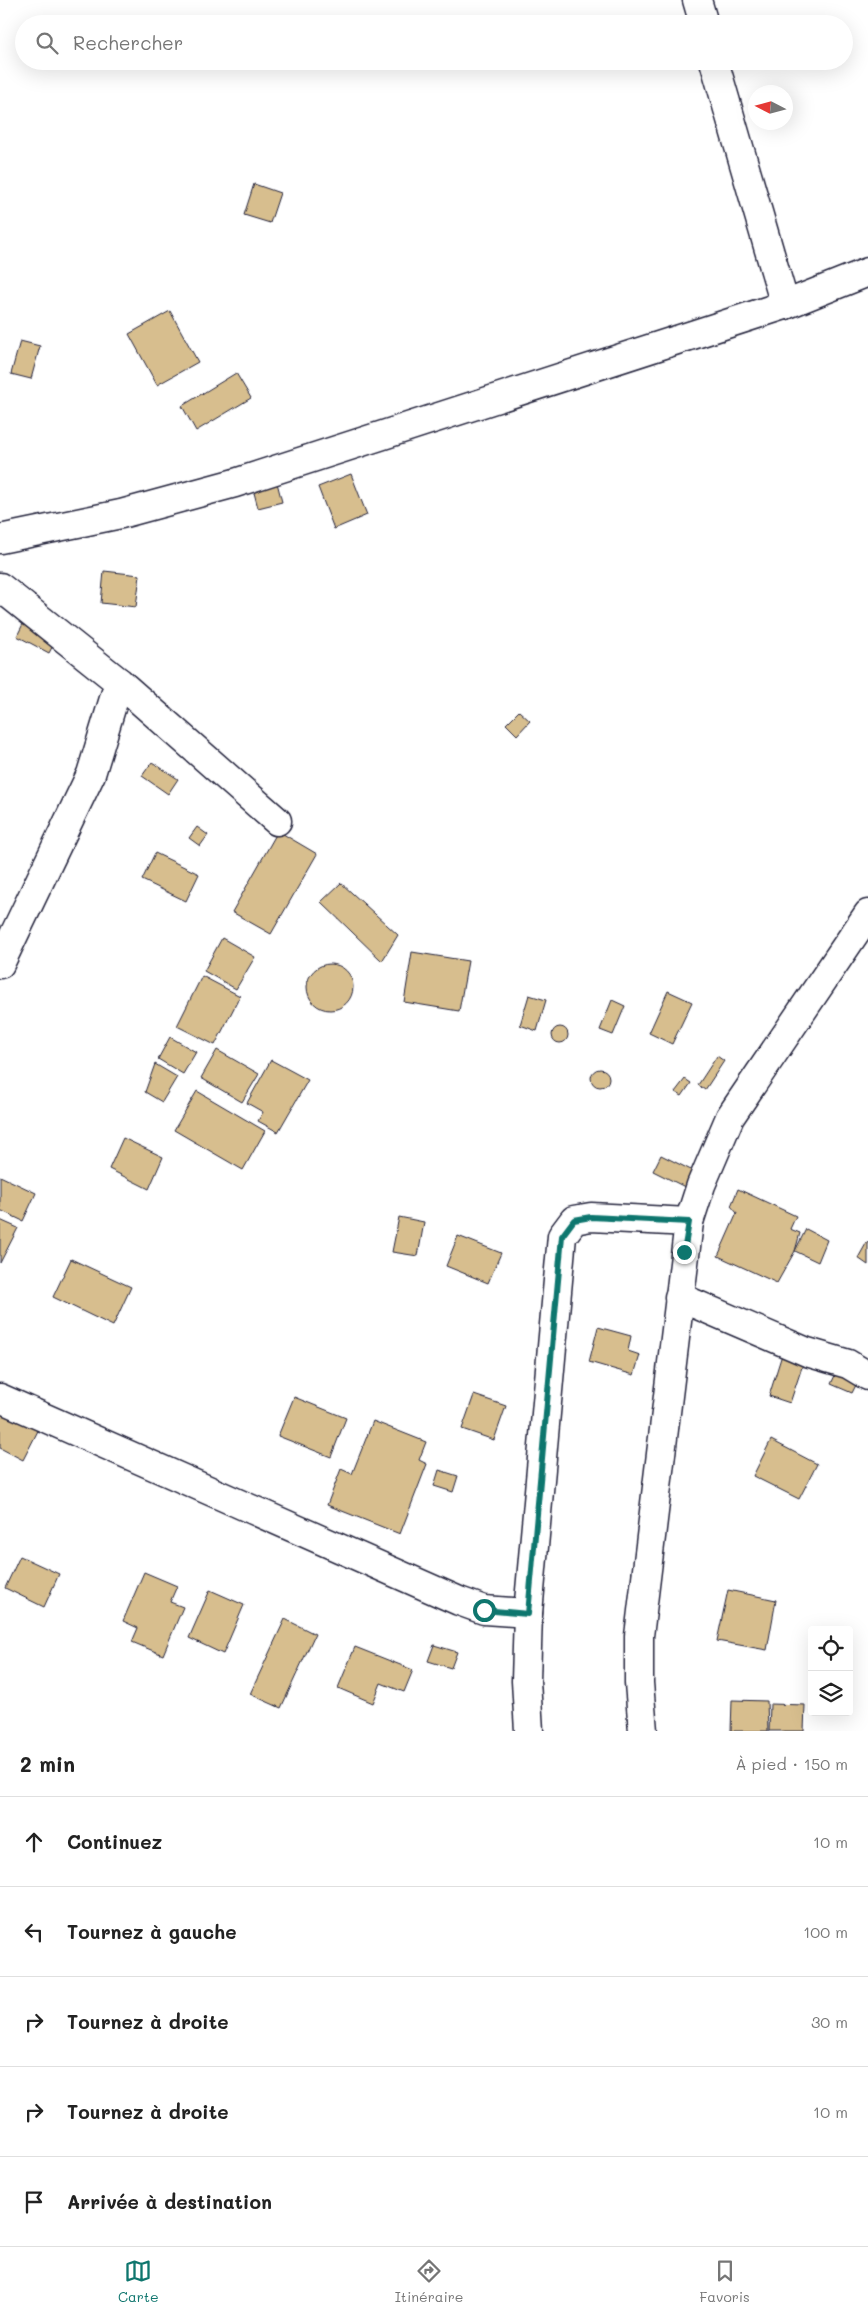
<!DOCTYPE html>
<html lang="fr">
<meta charset="utf-8">
<style>
:root{--surface:#fff;--page:#f2f2f2;--text:#222;--muted:#767676;--line:#e0e0e0;--accent:#0f766e}
body{margin:0;font-family:Mali,sans-serif;background:var(--page);color:var(--text)}
.controls{position:absolute;right:15px;bottom:15px;display:grid;overflow:hidden;border-radius:5px;box-shadow:0 5px 20px #0002}
.controls button{width:45px;height:45px;display:grid;place-items:center;padding:0;border:0;border-bottom:1px solid var(--line);background:var(--surface);color:var(--text);font:25px sans-serif}
.compass{position:absolute;left:748px;top:85px;width:45px;height:45px;border-radius:50%;background:var(--surface);box-shadow:0 5px 20px #0002;rotate:276deg}
.stop{position:absolute;width:15px;height:15px;margin:-11px;border:4px solid #0f766e;border-radius:50%;background:#fff}
.stop.end{background:#0f766e;border-color:#fff;box-shadow:0 1px 5px #0008}
.list{margin:0;padding:0;list-style:none}
h2{display:flex;justify-content:space-between;align-items:center;height:65px;margin:0;padding:0 20px;font-size:21px}
h2 small{font-size:16px;font-weight:400;color:var(--muted)}
.list li{display:grid;grid-template-columns:32px 1fr auto;gap:15px;align-items:center;box-sizing:border-box;height:90px;padding:0 20px;border-top:1px solid var(--line)}
.list b{display:block;font-size:19px;white-space:nowrap}
.list em{font-size:16px;font-style:normal;color:var(--muted)}
.icon{flex:none;width:28px;height:28px;fill:none;stroke:currentColor;stroke-width:2;stroke-linecap:round;stroke-linejoin:round}
.map{position:relative;flex:none;width:868px;height:1731px;overflow:hidden}
.search{position:absolute;background:var(--surface);box-shadow:0 5px 20px #0002;left:15px;right:15px;top:15px;height:55px;display:flex;align-items:center;gap:12px;box-sizing:border-box;padding:0 18px;border-radius:28px;color:var(--muted);font-size:19px}
.sheet{height:515px;background:var(--surface)}
nav{display:flex;justify-content:space-around;align-items:center;box-sizing:border-box;height:70px;border-top:1px solid var(--line);background:var(--surface);font-size:14px;color:var(--muted)}
nav a{display:grid;justify-items:center;gap:2px}
nav .on{color:var(--accent)}
.map>svg:first-child{display:block}
.building{fill:#d7be8e;stroke:#22223b}
.lines{fill:none;stroke-linecap:round;stroke-linejoin:round}
.street-casing{stroke:#22223b;stroke-width:31}
.street{stroke:#fff;stroke-width:28}
.route{stroke:#0f766e;stroke-width:6}
</style>
<div class="map">
<svg width="868" height="1731" viewBox="0 0 868 1731">
<rect width="100%" height="100%" fill="#fff"/>
<filter id="ink" filterUnits="userSpaceOnUse"><feTurbulence type="fractalNoise" baseFrequency=".02" numOctaves="2"/><feDisplacementMap in="SourceGraphic" scale="10" xChannelSelector="R" yChannelSelector="G"/><feConvolveMatrix kernelMatrix="1 2 1 2 8 2 1 2 1" color-interpolation-filters="sRGB"/></filter>
<g filter="url(#ink)">
<g class="building">
<path d="M254,184L280,193L270,223L244,215Z"/>
<path d="M170,311L198,362L157,385L129,334Z"/>
<path d="M20,341L40,346L31,379L11,374Z"/>
<path d="M236,373L251,398L196,431L182,406Z"/>
<path d="M351,474L367,515L334,529L318,487Z"/>
<path d="M275,475L282,502L258,508L251,481Z"/>
<path d="M104,571L140,575L136,607L101,603Z"/>
<path d="M26,618L58,636L49,653L17,636Z"/>
<path d="M519,711L530,721L517,735L506,724Z"/>
<path d="M152,762L178,779L168,794L142,776Z"/>
<path d="M197,827L208,835L200,846L189,838Z"/>
<path d="M278,831L317,854L271,934L232,912Z"/>
<path d="M155,853L199,874L186,901L142,880Z"/>
<path d="M341,883L398,935L382,961L321,902Z"/>
<path d="M222,938L255,957L236,989L204,971Z"/>
<path d="M412,952L468,961L459,1011L404,1002Z"/>
<circle cx="330" cy="987" r="23"/>
<path d="M202,976L240,996L215,1045L177,1026Z"/>
<path d="M668,991L692,1002L672,1044L649,1033Z"/>
<path d="M529,995L546,1000L537,1031L520,1025Z"/>
<path d="M612,1000L625,1006L613,1035L600,1030Z"/>
<circle cx="560" cy="1035" r="8"/>
<path d="M170,1037L196,1052L183,1074L158,1059Z"/>
<path d="M217,1050L259,1074L242,1102L201,1078Z"/>
<path d="M717,1056L724,1061L705,1090L698,1085Z"/>
<path d="M271,1060L308,1080L278,1132L258,1121L263,1112L247,1103Z"/>
<path d="M155,1064L177,1077L162,1102L145,1092Z"/>
<circle cx="600" cy="1078" r="9"/>
<path d="M685,1079L691,1083L682,1096L675,1092Z"/>
<path d="M197,1091L265,1131L243,1170L174,1130Z"/>
<path d="M123,1138L163,1157L149,1189L109,1169Z"/>
<path d="M661,1155L697,1173L689,1189L653,1171Z"/>
<path d="M0,1176L36,1193L23,1221L0,1210Z"/>
<path d="M738,1189L796,1216L790,1229L800,1233L795,1251L777,1283L718,1256L737,1213L731,1206Z"/>
<path d="M399,1217L424,1222L418,1256L392,1252Z"/>
<path d="M0,1220L18,1228L0,1263Z"/>
<path d="M806,1229L827,1240L818,1262L795,1251Z"/>
<path d="M458,1236L501,1253L488,1283L446,1266Z"/>
<path d="M867,1242L868,1243V1265L858,1258Z"/>
<path d="M71,1259L131,1287L113,1326L53,1297Z"/>
<path d="M598,1327L631,1336L628,1351L640,1355L634,1375L589,1362Z"/>
<path d="M785,1345L807,1352L790,1403L769,1396Z"/>
<path d="M837,1371L858,1381L852,1393L831,1384Z"/>
<path d="M474,1395L506,1406L494,1440L462,1429Z"/>
<path d="M294,1397L346,1418L331,1457L278,1436Z"/>
<path d="M0,1399L43,1421L23,1460L0,1448Z"/>
<path d="M373,1421L426,1442L419,1460L427,1464L400,1534L327,1505L341,1469L352,1474Z"/>
<path d="M771,1440L817,1464L799,1499L753,1476Z"/>
<path d="M439,1470L458,1476L453,1492L434,1486Z"/>
<path d="M20,1556L59,1574L44,1607L5,1588Z"/>
<path d="M144,1572L177,1586L170,1602L183,1607L163,1655L132,1642L138,1628L123,1621Z"/>
<path d="M210,1590L244,1605L223,1654L189,1638Z"/>
<path d="M728,1590L776,1600L767,1650L717,1641Z"/>
<path d="M285,1619L315,1634L281,1708L250,1694Z"/>
<path d="M434,1645L457,1652L451,1668L428,1661Z"/>
<path d="M355,1647L413,1670L404,1692L381,1683L373,1703L338,1688Z"/>
<path d="M732,1700L767,1701L768,1731H731Z"/>
<path d="M770,1704L805,1705L804,1731H769Z"/>
</g>
<g class="lines">
<g class="street-casing">
<g id="street">
<path d="M697,0L704,24"/>
<path d="M714,61L785,305"/>
<path d="M0,539L121,514L235,483L785,305L868,272"/>
<path d="M0,587L119,682L277,821"/>
<path d="M0,964L91,774L119,682"/>
<path d="M679,1297L807,1352L848,1364L868,1376"/>
<path d="M0,1398L459,1601L484,1610L528,1613"/>
<path d="M529,1731L526,1681L528,1613L562,1236L574,1220L591,1217L689,1222"/>
<path d="M643,1731L639,1683V1636L689,1222L701,1185L730,1117L868,914"/>
</g>
</g>
<use href="#street" class="street"/>
</g>
</g>
<g class="lines" filter="url(#ink)">
<path class="route" d="M484,1610L528,1614L562,1236L574,1220L591,1217L689,1222L684,1252"/>
</g>
</svg>
<div class="controls">
<button><svg class="icon" aria-label="locate" viewBox="0 0 24 24"><circle cx="12" cy="12" r="6"/><path d="M12 2v4M12 18v4M2 12h4M18 12h4"/></svg></button>
<button><svg class="icon" aria-label="layers" viewBox="0 0 24 24"><path d="M12 4l9 5-9 5-9-5zM3 14l9 5 9-5"/></svg></button>
</div>
<svg class="compass" viewBox="-18 -18 36 36"><path d="M0-13l5 13h-10z" fill="#e53935"/><path d="M0 13l5-13h-10z" fill="#767676"/></svg>
<div class="stop" style="left:484px;top:1610px"></div>
<div class="stop end" style="left:684px;top:1252px"></div>
<div class="search"><svg class="icon" aria-label="search" viewBox="0 0 24 24"><circle cx="10" cy="10" r="6"/><path d="M15 15l6 6"/></svg>Rechercher</div>
</div>
<section class="sheet">
<h2>2 min<small>À pied · 150 m</small></h2>
<ul class="list">
<li><svg class="icon" aria-label="ahead" viewBox="0 0 24 24"><path d="M12 20V5M6 11l6-6 6 6"/></svg><div><b>Continuez</b></div><em>10 m</em></li>
<li><svg class="icon" aria-label="left" viewBox="0 0 24 24"><path d="M17 20v-9H6M10 6l-5 5 5 5"/></svg><div><b>Tournez à gauche</b></div><em>100 m</em></li>
<li><svg class="icon" aria-label="right" viewBox="0 0 24 24"><path d="M7 20v-9h11M14 6l5 5-5 5"/></svg><div><b>Tournez à droite</b></div><em>30 m</em></li>
<li><svg class="icon" aria-label="right" viewBox="0 0 24 24"><path d="M7 20v-9h11M14 6l5 5-5 5"/></svg><div><b>Tournez à droite</b></div><em>10 m</em></li>
<li><svg class="icon" aria-label="arrive" viewBox="0 0 24 24"><path d="M6 21V4h12l-3 4 3 4H6"/></svg><div><b>Arrivée à destination</b></div></li>
</ul>
</section>
<nav>
<a class="on"><svg class="icon" aria-label="map" viewBox="0 0 24 24"><path d="M3 6l6-2 6 2 6-2v14l-6 2-6-2-6 2zM9 4v14M15 6v14"/></svg>Carte</a>
<a><svg class="icon" aria-label="directions" viewBox="0 0 24 24"><path d="M12 3l9 9-9 9-9-9zM9 14v-3h6M13 9l2 2-2 2"/></svg>Itinéraire</a>
<a><svg class="icon" aria-label="saved" viewBox="0 0 24 24"><path d="M7 4h10v16l-5-4-5 4z"/></svg>Favoris</a>
</nav>
